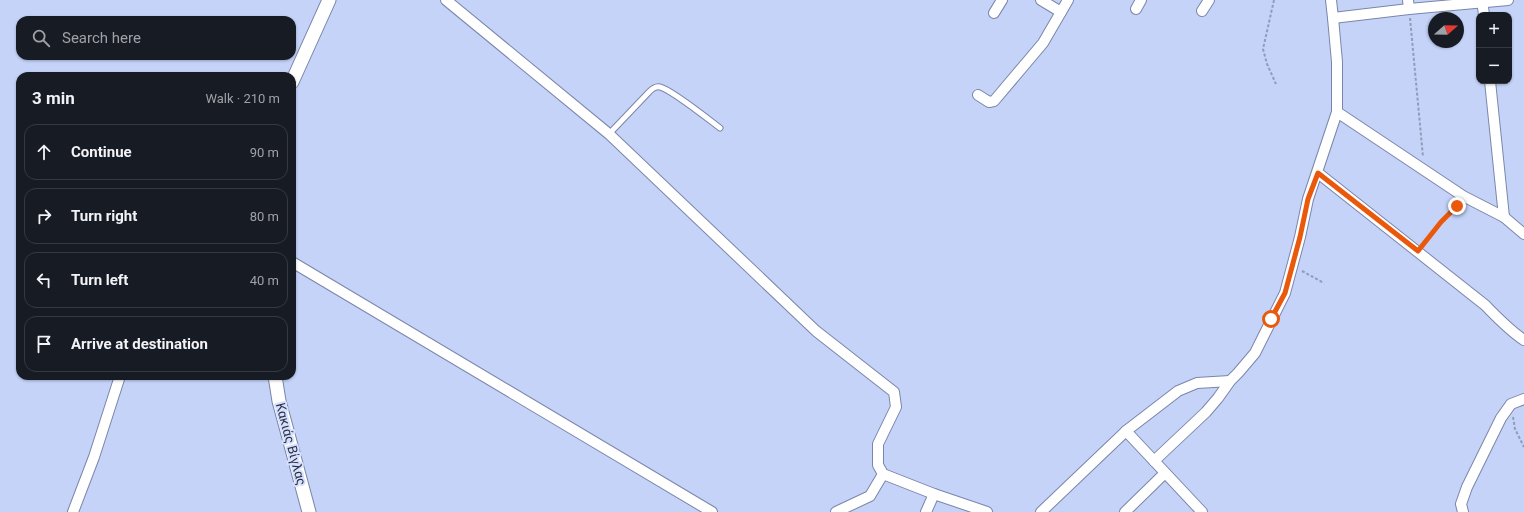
<!DOCTYPE html>
<meta charset="utf-8">
<style>
:root{--surface:#171b24;--page:#20242c;--text:#f1f3f6;--muted:#9ea1a6;--line:#363941}
body{margin:0;font-family:Roboto,sans-serif;background:var(--page);color:var(--text)}
.controls{position:absolute;right:12px;top:12px;display:grid;overflow:hidden;border-radius:8px;box-shadow:0 1px 3px #0004}
.controls button{width:36px;height:36px;display:grid;place-items:center;padding:0;border:0;border-bottom:1px solid var(--line);background:var(--surface);color:var(--text);font:20px sans-serif}
.compass{position:absolute;left:1428px;top:12px;width:36px;height:36px;border-radius:50%;background:var(--surface);box-shadow:0 1px 3px #0004;rotate:70deg}
.stop{position:absolute;width:12px;height:12px;margin:-9px;border:3px solid #ea580c;border-radius:50%;background:#fff}
.stop.end{background:#ea580c;border-color:#fff;box-shadow:0 1px 4px #0008}
.list{margin:0;padding:0;list-style:none}
h2{display:flex;justify-content:space-between;align-items:center;height:52px;margin:0;padding:0 16px;font-size:17px}
h2 small{font-size:13px;font-weight:400;color:var(--muted)}
.list li{display:grid;grid-template-columns:26px 1fr auto;gap:12px;align-items:center;box-sizing:border-box;height:56px;margin:0 8px 8px;padding:0 8px;border:1px solid var(--line);border-radius:12px}
.list b{display:block;font-size:15px;white-space:nowrap}
.list em{font-size:13px;font-style:normal;color:var(--muted)}
.icon{flex:none;width:22px;height:22px;fill:none;stroke:currentColor;stroke-width:2;stroke-linecap:round;stroke-linejoin:round}
.map{position:relative;flex:none;width:1524px;height:512px;overflow:hidden}
.search{position:absolute;background:var(--surface);box-shadow:0 1px 3px #0004;left:16px;top:16px;width:280px;height:44px;display:flex;align-items:center;gap:10px;box-sizing:border-box;padding:0 14px;border-radius:12px;color:var(--muted);font-size:15px}
.panel{position:absolute;background:var(--surface);box-shadow:0 1px 3px #0004;left:16px;top:72px;width:280px;height:308px;border-radius:12px}
.map>svg:first-child{display:block}
.lines{fill:none;stroke-linecap:round;stroke-linejoin:round}
.service-casing{stroke:#7a86a9;stroke-width:7}
.minor-casing{stroke:#7a86a9;stroke-width:12}
.tertiary-casing{stroke:#7a86a9;stroke-width:15}
.path{stroke:#919cba;stroke-width:2;stroke-dasharray:3 2;stroke-linecap:butt}
.service{stroke:#fff;stroke-width:5}
.minor{stroke:#fff;stroke-width:10}
.tertiary{stroke:#fff;stroke-width:13}
.route{stroke:#ea580c;stroke-width:5}
.labels{text-anchor:middle;dominant-baseline:central;stroke-width:4;stroke-linejoin:round;paint-order:stroke}
.street-label{font-size:13px;fill:#2a2f3e;stroke:#d5e0ff}
</style>
<div class="map">
<svg width="1524" height="512" viewBox="0 0 1524 512">
<rect width="100%" height="100%" fill="#c5d3f9"/>
<g class="lines">
<g class="service-casing">
<path id="service" d="M609,134L649,92C652,89 656,86 660,87C672,90 708,119 720,128"/>
</g>
<g class="minor-casing">
<g id="minor">
<path d="M446,0L609,134L816,331L894,392L896,407L878,444V465L883,474L934,494L987,512"/>
<path d="M1041,0L1061,12"/>
<path d="M1331,0L1333,18L1409,9L1408,0"/>
<path d="M1482,0L1484,15"/>
<path d="M1136,9L1141,0"/>
<path d="M1409,9L1508,0"/>
<path d="M1202,11L1209,0"/>
<path d="M994,13L1002,0"/>
<path d="M1333,18L1337,62V112L1463,196L1504,217L1524,234"/>
<path d="M1490,81L1504,217"/>
<path d="M978,95L989,102L994,101L1043,43L1068,0"/>
<path d="M1318,173L1485,305C1497,317 1509,330 1524,340"/>
<path d="M292,262L712,512"/>
<path d="M1126,431L1202,512"/>
<path d="M1154,461L1206,412L1218,398L1230,381L1238,373L1255,353L1285,293L1300,237L1308,199L1337,112"/>
<path d="M73,512L94,457L120,376"/>
<path d="M836,512L870,496L883,474"/>
<path d="M926,512L934,494"/>
<path d="M1041,512L1126,431L1178,391L1197,383L1230,381"/>
<path d="M1125,512L1165,473"/>
<path d="M1463,512L1461,504L1467,487L1501,418L1511,404L1524,399"/>
</g>
</g>
<g class="tertiary-casing">
<g id="tertiary">
<path d="M292,82L329,0"/>
<path d="M275,376L279,401L309,512"/>
</g>
</g>
<g class="path">
<path d="M1274,0L1263,49L1267,64L1276,84"/>
<path d="M1410,18L1423,157"/>
<path d="M1423,244L1441,222L1458,204"/>
<path d="M1302,271L1324,283"/>
<path d="M1513,417L1515,429L1524,447"/>
</g>
<use href="#service" class="service"/>
<use href="#minor" class="minor"/>
<use href="#tertiary" class="tertiary"/>
</g>
<g class="lines">
<path class="route" d="M1271,319L1285,293L1300,237L1308,199L1318,173L1418,251L1441,222L1457,206"/>
</g>
<g class="labels">
<g class="street-label">
<text transform="translate(291 444) rotate(75)">Κακιάς Βίγλας</text>
</g>
</g>
</svg>
<div class="controls">
<button>+</button>
<button>−</button>
</div>
<svg class="compass" viewBox="-18 -18 36 36"><path d="M0-13l5 13h-10z" fill="#e53935"/><path d="M0 13l5-13h-10z" fill="#9ea1a6"/></svg>
<div class="stop" style="left:1271px;top:319px"></div>
<div class="stop end" style="left:1457px;top:206px"></div>
<div class="search"><svg class="icon" aria-label="search" viewBox="0 0 24 24"><circle cx="10" cy="10" r="6"/><path d="M15 15l6 6"/></svg>Search here</div>
<section class="panel">
<h2>3 min<small>Walk · 210 m</small></h2>
<ul class="list">
<li><svg class="icon" aria-label="ahead" viewBox="0 0 24 24"><path d="M12 20V5M6 11l6-6 6 6"/></svg><div><b>Continue</b></div><em>90 m</em></li>
<li><svg class="icon" aria-label="right" viewBox="0 0 24 24"><path d="M7 20v-9h11M14 6l5 5-5 5"/></svg><div><b>Turn right</b></div><em>80 m</em></li>
<li><svg class="icon" aria-label="left" viewBox="0 0 24 24"><path d="M17 20v-9H6M10 6l-5 5 5 5"/></svg><div><b>Turn left</b></div><em>40 m</em></li>
<li><svg class="icon" aria-label="arrive" viewBox="0 0 24 24"><path d="M6 21V4h12l-3 4 3 4H6"/></svg><div><b>Arrive at destination</b></div></li>
</ul>
</section>
</div>
